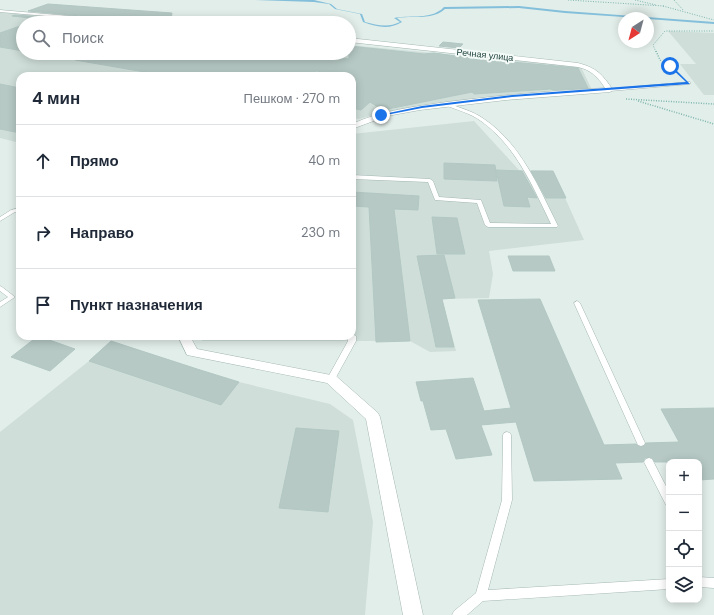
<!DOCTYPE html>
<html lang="ru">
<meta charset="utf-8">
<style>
:root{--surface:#fff;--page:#f2f2f3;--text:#1f2937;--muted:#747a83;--line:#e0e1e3}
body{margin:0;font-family:"DM Sans",sans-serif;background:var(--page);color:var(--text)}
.controls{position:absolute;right:12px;bottom:12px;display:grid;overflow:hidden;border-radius:8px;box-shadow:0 2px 10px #0003}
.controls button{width:36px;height:36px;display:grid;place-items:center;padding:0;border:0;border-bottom:1px solid var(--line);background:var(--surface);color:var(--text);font:20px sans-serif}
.compass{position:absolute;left:618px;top:12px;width:36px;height:36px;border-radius:50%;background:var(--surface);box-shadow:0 2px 10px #0003;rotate:216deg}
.stop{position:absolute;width:12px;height:12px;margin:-9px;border:3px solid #1a73e8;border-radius:50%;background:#fff}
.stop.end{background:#1a73e8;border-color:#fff;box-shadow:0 1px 4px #0008}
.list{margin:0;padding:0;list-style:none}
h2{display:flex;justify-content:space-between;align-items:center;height:52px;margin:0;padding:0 16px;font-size:17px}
h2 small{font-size:13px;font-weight:400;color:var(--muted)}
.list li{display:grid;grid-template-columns:26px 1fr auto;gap:12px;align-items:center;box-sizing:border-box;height:72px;padding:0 16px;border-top:1px solid var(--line)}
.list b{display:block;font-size:15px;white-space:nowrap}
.list em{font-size:13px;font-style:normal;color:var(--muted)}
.icon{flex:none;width:22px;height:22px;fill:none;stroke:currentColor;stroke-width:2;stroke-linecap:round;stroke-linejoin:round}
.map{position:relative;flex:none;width:714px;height:615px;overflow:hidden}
.search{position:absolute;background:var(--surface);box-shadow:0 2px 10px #0003;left:16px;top:16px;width:340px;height:44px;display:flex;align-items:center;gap:10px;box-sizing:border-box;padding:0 14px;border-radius:22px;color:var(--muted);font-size:15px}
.panel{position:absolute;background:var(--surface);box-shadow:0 2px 10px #0003;left:16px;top:72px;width:340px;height:268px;border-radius:12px}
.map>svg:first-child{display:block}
.built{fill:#cfded9}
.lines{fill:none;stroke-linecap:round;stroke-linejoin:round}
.stream{fill:#83bfda;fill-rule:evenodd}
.building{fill:#b6c9c4;stroke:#b3c8c3}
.lane-casing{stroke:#a4b7b3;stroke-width:1}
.street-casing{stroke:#a4b7b3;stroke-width:1}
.path-far1{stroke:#7eb5ac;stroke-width:1;stroke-dasharray:1 1.5;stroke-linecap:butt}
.path{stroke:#7eb5ac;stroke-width:1.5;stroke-dasharray:1 1.5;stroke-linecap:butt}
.lane{fill:#fff;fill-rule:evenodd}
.street{fill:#fff;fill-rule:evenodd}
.route{fill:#1a73e8}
.labels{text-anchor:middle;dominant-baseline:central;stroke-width:4;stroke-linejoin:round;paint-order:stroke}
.far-street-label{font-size:9px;fill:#1f413d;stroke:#f3faf7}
</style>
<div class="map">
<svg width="714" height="615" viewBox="0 0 714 615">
<rect width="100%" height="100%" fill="#e2eeea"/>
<g class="built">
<path d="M0,12L128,23H23V53H349V45L581,67L592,90L480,97L385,112L359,119L352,118V76H20V143L0,138Z"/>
<path d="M668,31L714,33V95H704L680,64H696Z"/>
<path d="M474,121L519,170L553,171L584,240L489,251L493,274L489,298L442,299L456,351L430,352L410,341H202L203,336H352V134Z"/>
<path d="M111,341L239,382L330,404L353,420L373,522L365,615H0V432L89,361Z"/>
</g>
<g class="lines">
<path class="stream" d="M255,0H314L331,4L337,9L362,14L365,22C377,25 388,28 400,22L394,18C407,15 428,19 439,11C441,10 442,9 444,7L519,6L565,11L714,22V24L648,19V18H638L565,13L519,8L445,9C431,21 413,15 397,18L402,22C389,30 377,27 363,22L360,14L335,9L329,4L314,2Z"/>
</g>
<g class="building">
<path d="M48,4L172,13L171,19L81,16L28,11Z"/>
<path d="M15,15L81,20L126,23H32V21L40,19L12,16Z"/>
<path d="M23,25V51L0,47V33Z"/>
<path d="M443,42L463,44L459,48L439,46Z"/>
<path d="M349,46L424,54L434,53L477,59L578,68L588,88L553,90L551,89L474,94L472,92L383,110L370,102L361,110L352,108V76L316,71L308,76H168L75,60L76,53H307L349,59Z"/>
<path d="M0,84L20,88V133L0,129Z"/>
<path d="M444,163L495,165L497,181L444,179Z"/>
<path d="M496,170L522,171L537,198L527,197L530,207L504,206Z"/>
<path d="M531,171H553L566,198H546Z"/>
<path d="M352,192L419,196L418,210L394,209L410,341L376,342L369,207L352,206Z"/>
<path d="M432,217L457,218L465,254H437Z"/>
<path d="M444,255L455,298L442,299L454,347H436L417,256Z"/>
<path d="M508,256H549L555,271H513Z"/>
<path d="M540,299L604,445L636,444L638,446L641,447L646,443L679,442L661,409L714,408V479L699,480V462H655L652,458L649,457L645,458L643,462L615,463L622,479L534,481L516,422L481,425L492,455L456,459L446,429L431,430L423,401H421L416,382L473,378L484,411L511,408L478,300Z"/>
<path d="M38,336L75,349L50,371L11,357Z"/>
<path d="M111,341L200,370L239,382L221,405L89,361Z"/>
<path d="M296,428L339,431L328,512L279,508Z"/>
</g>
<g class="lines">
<g class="lane-casing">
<g id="lane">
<path d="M117,19L151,22L152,23L118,21Z"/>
<path d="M689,82H690V84L610,91L608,90L610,89Z"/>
<path d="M445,103H447C460,108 473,111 484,119C521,144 539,188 558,226L557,227H488L485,225L477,203L435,200L428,182L352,179V175L430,179L433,181L439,197L481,200L490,223L551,224C533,187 516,146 481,121C470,113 457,110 445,105Z"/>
<path d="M20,208V212H15L0,221V217L11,210Z"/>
<path d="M0,286L2,287L15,297L0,307V302L8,297L0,291Z"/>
<path d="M577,301L580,303L645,443L644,445L641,446L638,445L637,443L574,303Z"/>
<path d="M352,334L356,336V341L334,381H328L327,379L348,341V336H352Z"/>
<path d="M507,432L510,433L511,435L512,500L488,590L669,579V589L483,601L467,615H452L454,611L476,593L502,500L503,435L504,433Z"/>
<path d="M649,458L652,459L669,492V506L666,505L644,462L646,459Z"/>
<path d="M699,577L714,578V588L699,587Z"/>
</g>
</g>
<g class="street-casing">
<g id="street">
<path d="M0,10L81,17L199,21L202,23L81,19L0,12Z"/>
<path d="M349,38L578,63C597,68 602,74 613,90L610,92L506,100L420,110L387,116L352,129V124C382,110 414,107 447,102C500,95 552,91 605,88C598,77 591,70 578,67L349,42Z"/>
<path d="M178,336H190L197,349L336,376L378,413L380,417L423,615H403L366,419L327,383L187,355Z"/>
</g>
</g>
<g class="path-far1">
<path d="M568,0L664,6"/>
<path d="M635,0L656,5"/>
<path d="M674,0L684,11"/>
<path d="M663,6L714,20"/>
<path d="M656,52L653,45L665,31H714"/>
</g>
<g class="path">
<path d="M656,51L660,60L680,75"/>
<path d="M626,99L714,104"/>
<path d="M638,101L714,124"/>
</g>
<use href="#lane" class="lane"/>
<use href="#street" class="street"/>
</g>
<path class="route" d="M669,66H672L690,84L512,97L422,108L381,116L379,115L422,106L512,95L686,82Z"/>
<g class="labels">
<g class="far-street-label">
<text transform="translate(485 55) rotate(6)">Речная улица</text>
</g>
</g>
</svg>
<div class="controls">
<button>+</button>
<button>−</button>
<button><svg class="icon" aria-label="locate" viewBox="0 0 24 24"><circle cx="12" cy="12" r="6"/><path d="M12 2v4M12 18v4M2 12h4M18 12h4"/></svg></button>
<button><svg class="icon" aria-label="layers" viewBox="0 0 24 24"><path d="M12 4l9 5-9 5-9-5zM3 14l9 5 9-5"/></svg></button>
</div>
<svg class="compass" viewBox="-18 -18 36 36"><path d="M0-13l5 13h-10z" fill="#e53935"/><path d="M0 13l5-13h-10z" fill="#747a83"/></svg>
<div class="stop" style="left:670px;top:66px"></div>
<div class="stop end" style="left:381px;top:115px"></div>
<div class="search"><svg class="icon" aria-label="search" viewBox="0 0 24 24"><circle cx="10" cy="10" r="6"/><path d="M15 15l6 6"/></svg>Поиск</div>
<section class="panel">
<h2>4 мин<small>Пешком · 270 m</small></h2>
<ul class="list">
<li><svg class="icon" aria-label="ahead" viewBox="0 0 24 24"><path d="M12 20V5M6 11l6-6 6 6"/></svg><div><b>Прямо</b></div><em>40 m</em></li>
<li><svg class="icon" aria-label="right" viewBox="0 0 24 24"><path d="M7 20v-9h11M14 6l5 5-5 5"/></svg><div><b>Направо</b></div><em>230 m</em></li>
<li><svg class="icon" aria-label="arrive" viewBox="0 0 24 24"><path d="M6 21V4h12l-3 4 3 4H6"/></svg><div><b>Пункт назначения</b></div></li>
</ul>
</section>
</div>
